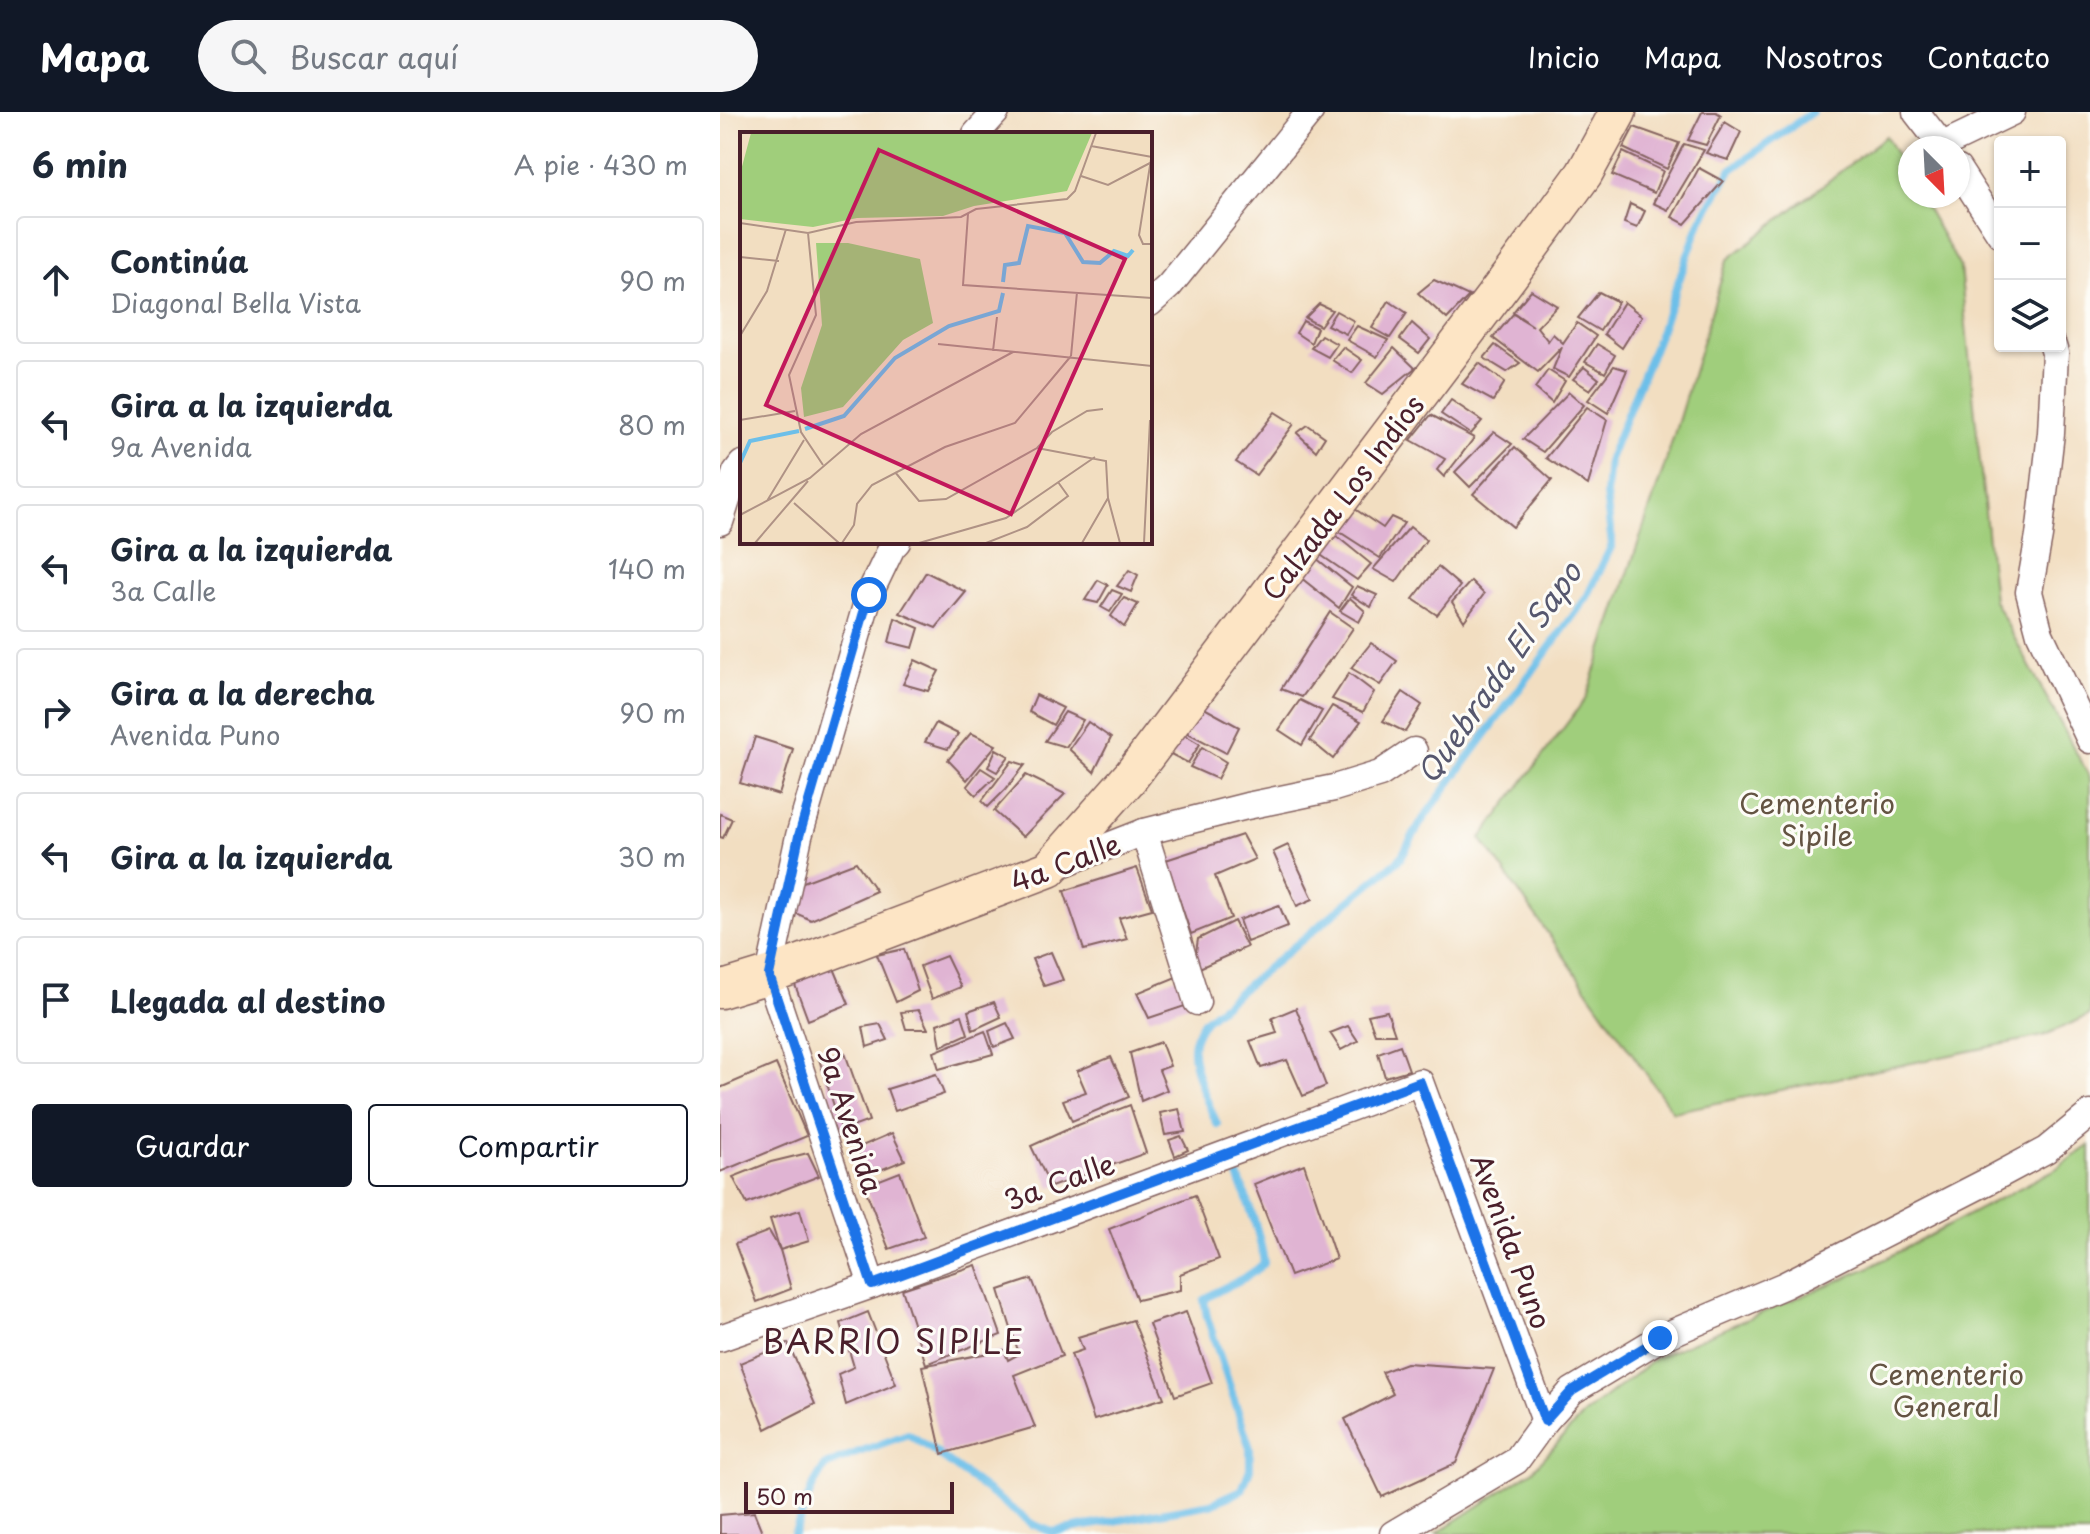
<!DOCTYPE html>
<html lang="es">
<meta charset="utf-8">
<style>
:root{--surface:#fff;--page:#f6f6f7;--text:#1f2937;--muted:#747a83;--line:#e0e1e3;--accent:#111827}
body{margin:0;font-family:"Playpen Sans",sans-serif;background:var(--page);color:var(--text)}
.controls{position:absolute;right:24px;top:24px;display:grid;overflow:hidden;border-radius:8px;box-shadow:0 2px 6px #0004}
.controls button{width:72px;height:72px;display:grid;place-items:center;padding:0;border:0;border-bottom:2px solid var(--line);background:var(--surface);color:var(--text);font:40px sans-serif}
.compass{position:absolute;left:1178px;top:24px;width:72px;height:72px;border-radius:50%;background:var(--surface);box-shadow:0 2px 6px #0004;rotate:156deg}
.scale{position:absolute;left:24px;bottom:20px;width:210px;box-sizing:border-box;padding-left:8px;border:4px solid #4a1f2b;border-top:0;font-size:22px;line-height:28px;white-space:nowrap;color:#4a1f2b;-webkit-text-stroke:6px #fdfcf7;paint-order:stroke}
.stop{position:absolute;width:24px;height:24px;margin:-18px;border:6px solid #1a73e8;border-radius:50%;background:#fff}
.stop.end{background:#1a73e8;border-color:#fff;box-shadow:0 2px 8px #0008}
.list{margin:0;padding:0;list-style:none}
h2{display:flex;justify-content:space-between;align-items:center;height:104px;margin:0;padding:0 32px;font-size:34px}
h2 small{font-size:26px;font-weight:400;color:var(--muted)}
.list li{display:grid;grid-template-columns:52px 1fr auto;gap:24px;align-items:center;box-sizing:border-box;height:128px;margin:0 16px 16px;padding:0 16px;border:2px solid var(--line);border-radius:8px}
.list b{display:block;font-size:30px;white-space:nowrap}
.list p{margin:0;font-size:26px;white-space:nowrap;color:var(--muted)}
.list em{font-size:26px;font-style:normal;color:var(--muted)}
.actions{display:flex;gap:16px;padding:24px 32px}
.actions a{flex:1;padding:18px 0;border:2px solid var(--accent);border-radius:8px;text-align:center;font-size:28px;color:var(--accent)}
.actions .main{background:var(--accent);color:#fff}
.icon{flex:none;width:44px;height:44px;fill:none;stroke:currentColor;stroke-width:2;stroke-linecap:round;stroke-linejoin:round}
.map{position:relative;flex:none;width:1370px;height:1422px;overflow:hidden}
header{display:flex;align-items:center;gap:48px;box-sizing:border-box;height:112px;padding:0 40px;background:var(--accent);color:#fff}
header strong{font-size:38px}
nav{display:flex;gap:44px;margin-inline-start:auto;font-size:28px}
.search{width:560px;height:72px;background:var(--page);display:flex;align-items:center;gap:20px;box-sizing:border-box;padding:0 28px;border-radius:44px;color:var(--muted);font-size:30px}
main{display:flex}
aside{flex:1;background:var(--surface)}
.map>svg:first-child{display:block}
.green{fill:#a0ce7b;stroke:#757653;stroke-width:2}
.lines{fill:none;stroke-linecap:round;stroke-linejoin:round}
.stream{stroke:#6dbfe9;stroke-width:8}
.building{fill:#e0b4d3}
.street-casing{stroke:#856260;stroke-width:29}
.secondary-casing{stroke:#856260;stroke-width:39}
.street{stroke:#fff;stroke-width:26}
.secondary{stroke:#fde5c5;stroke-width:36}
.route{stroke:#1a73e8;stroke-width:10}
.labels{text-anchor:middle;dominant-baseline:central;stroke-width:6;stroke-linejoin:round;paint-order:stroke}
.street-label{font-size:28px;fill:#4a1f2b;stroke:#fdfcf7}
.park-label{font-size:28px;fill:#645443;stroke:#fdfcf7}
.water-label{font-size:30px;font-style:italic;fill:#56576e;stroke:#fdfcf7}
.quarter-label{font-size:32px;letter-spacing:2px;fill:#4a1f2b;stroke:#fdfcf7}
.inset-river{fill:none;stroke:#6dbfe9;stroke-width:4}
.inset-road{fill:none;stroke:#af9285;stroke-width:2}
.view{fill:#c2185b;fill-opacity:0.15;stroke:#c2185b;stroke-width:4}
.inset-edge{fill:none;stroke:#4a1f2b;stroke-width:4}
</style>
<header>
<strong>Mapa</strong>
<div class="search"><svg class="icon" aria-label="search" viewBox="0 0 24 24"><circle cx="10" cy="10" r="6"/><path d="M15 15l6 6"/></svg>Buscar aquí</div>
<nav><a>Inicio</a><a>Mapa</a><a>Nosotros</a><a>Contacto</a></nav>
</header>
<main>
<aside>
<h2>6 min<small>A pie · 430 m</small></h2>
<ul class="list">
<li><svg class="icon" aria-label="ahead" viewBox="0 0 24 24"><path d="M12 20V5M6 11l6-6 6 6"/></svg><div><b>Continúa</b><p>Diagonal Bella Vista</p></div><em>90 m</em></li>
<li><svg class="icon" aria-label="left" viewBox="0 0 24 24"><path d="M17 20v-9H6M10 6l-5 5 5 5"/></svg><div><b>Gira a la izquierda</b><p>9a Avenida</p></div><em>80 m</em></li>
<li><svg class="icon" aria-label="left" viewBox="0 0 24 24"><path d="M17 20v-9H6M10 6l-5 5 5 5"/></svg><div><b>Gira a la izquierda</b><p>3a Calle</p></div><em>140 m</em></li>
<li><svg class="icon" aria-label="right" viewBox="0 0 24 24"><path d="M7 20v-9h11M14 6l5 5-5 5"/></svg><div><b>Gira a la derecha</b><p>Avenida Puno</p></div><em>90 m</em></li>
<li><svg class="icon" aria-label="left" viewBox="0 0 24 24"><path d="M17 20v-9H6M10 6l-5 5 5 5"/></svg><div><b>Gira a la izquierda</b></div><em>30 m</em></li>
<li><svg class="icon" aria-label="arrive" viewBox="0 0 24 24"><path d="M6 21V4h12l-3 4 3 4H6"/></svg><div><b>Llegada al destino</b></div></li>
</ul>
<div class="actions"><a class="main">Guardar</a><a>Compartir</a></div>
</aside>
<div class="map">
<svg width="1370" height="1422" viewBox="0 0 1370 1422">
<rect width="100%" height="100%" fill="#fdfcf7"/>
<filter id="ink" filterUnits="userSpaceOnUse"><feTurbulence type="fractalNoise" baseFrequency=".0125" numOctaves="2"/><feDisplacementMap in="SourceGraphic" scale="16" xChannelSelector="R" yChannelSelector="G"/><feConvolveMatrix kernelMatrix="1 2 1 2 8 2 1 2 1" color-interpolation-filters="sRGB"/></filter>
<filter id="wash" filterUnits="userSpaceOnUse"><feTurbulence type="fractalNoise" baseFrequency=".006" numOctaves="4" result="noise"/><feDisplacementMap in="SourceGraphic" scale="32" xChannelSelector="R" yChannelSelector="G"/><feGaussianBlur stdDeviation="1.8" result="paint"/><feColorMatrix in="noise" values="0 0 0 0 0 0 0 0 0 0 0 0 0 0 0 0 0 1.4 0 .05"/><feComposite in="paint" operator="in"/></filter>
<g filter="url(#wash)">
<rect width="100%" height="100%" fill="#f2dec1"/>
<g class="green">
<path d="M1166,24L1190,67V84H1200L1240,155L1274,488L1370,666V903L1323,924L953,1000L761,726L866,586L946,349L1007,148Z"/>
<path d="M1370,1033V1422H716L812,1359L863,1303L937,1245L1148,1156L1334,1058Z"/>
</g>
<g class="lines">
<g class="stream">
<path d="M497,1012C489,994 472,956 473,937C473,926 479,917 485,908L680,747L701,710L867,485L892,433L886,383L889,347L937,228L980,110L1011,58L1092,0"/>
<path d="M74,1422L92,1376L105,1354L131,1343L188,1322L207,1334L312,1412L332,1420L491,1392L522,1378L530,1357V1336L487,1205L484,1188C503,1173 527,1169 544,1151C540,1121 529,1092 518,1064"/>
</g>
</g>
<g id="blocks">
<g class="building">
<path d="M982,0H996L1001,3L986,33L968,28Z"/>
<path d="M1005,10L1021,20L1008,48L986,41Z"/>
<path d="M914,15L959,31L947,57L903,36Z"/>
<path d="M964,32L984,38L948,98L933,91Z"/>
<path d="M903,40L943,59L934,81L892,63Z"/>
<path d="M979,56L1003,69L965,112L952,105Z"/>
<path d="M910,92L925,99L917,116L904,111Z"/>
<path d="M714,168L749,184L727,207L698,181Z"/>
<path d="M811,178L837,194L817,215L828,229L833,222L843,231L857,211L876,224L849,265L833,257L842,235L818,260L773,226L793,202L813,214L793,200Z"/>
<path d="M879,180L898,190L880,219L858,206Z"/>
<path d="M669,189L687,201L670,226L652,216Z"/>
<path d="M904,190L922,204L902,236L884,222Z"/>
<path d="M599,192L612,198L600,214L585,206Z"/>
<path d="M616,199L634,209L626,222L607,213Z"/>
<path d="M583,209L597,216L591,231L576,221Z"/>
<path d="M692,211L710,227L699,241L680,227Z"/>
<path d="M637,214L668,228L657,245L627,228Z"/>
<path d="M601,223L617,232L608,245L591,236Z"/>
<path d="M877,232L895,243L885,261L865,250Z"/>
<path d="M775,233L800,251L787,260L764,246Z"/>
<path d="M623,235L642,248L632,261L612,248Z"/>
<path d="M674,236L695,256L663,282L646,271Z"/>
<path d="M759,251L785,270L773,289L742,272Z"/>
<path d="M894,254L907,258L888,301L868,288Z"/>
<path d="M864,255L879,267L870,278L853,267Z"/>
<path d="M828,258L845,269L832,291L815,276Z"/>
<path d="M849,280L864,293L823,340L803,327Z"/>
<path d="M731,288L762,309L751,322L721,302Z"/>
<path d="M867,295L887,308L868,373L826,346Z"/>
<path d="M555,300L574,312L536,363L516,350Z"/>
<path d="M711,303L754,326L724,365L717,358L725,347L691,328Z"/>
<path d="M588,313L605,325L596,339L577,321Z"/>
<path d="M774,320L792,332L750,375L735,360Z"/>
<path d="M795,335L832,368L793,415L753,382Z"/>
<path d="M629,393L663,416L671,405L684,411L660,446L609,413Z"/>
<path d="M690,415L706,428L676,470L653,457Z"/>
<path d="M609,418L651,452L637,468L592,437Z"/>
<path d="M591,442L632,475L619,496L575,461Z"/>
<path d="M718,455L740,474L717,503L693,487Z"/>
<path d="M409,458L418,463L411,480L397,474Z"/>
<path d="M206,460L246,480L216,516L180,501Z"/>
<path d="M378,468L388,473L378,491L365,488Z"/>
<path d="M751,469L764,482L744,509L732,490Z"/>
<path d="M637,474L657,483L651,495L631,483Z"/>
<path d="M392,478L402,482L390,500L381,495Z"/>
<path d="M404,486L418,492L404,515L391,504Z"/>
<path d="M630,486L645,499L639,510L620,499Z"/>
<path d="M610,500L633,516L613,546L612,545L582,585L561,577Z"/>
<path d="M175,506L199,516L193,536L169,530Z"/>
<path d="M651,531L677,549L660,573L631,556Z"/>
<path d="M195,548L219,559L208,579L183,572Z"/>
<path d="M629,561L654,580L643,600L612,587Z"/>
<path d="M683,580L702,593L685,620L663,609Z"/>
<path d="M316,583L343,596L333,613L309,600Z"/>
<path d="M580,588L602,599L582,633L559,618Z"/>
<path d="M475,591L519,615L506,641L458,616Z"/>
<path d="M612,594L641,609L613,647L590,628Z"/>
<path d="M345,600L363,608L346,635L325,629Z"/>
<path d="M368,610L391,626L374,660L349,637Z"/>
<path d="M216,611L238,622L228,637L205,630Z"/>
<path d="M456,618L480,632L468,651L443,638Z"/>
<path d="M251,621L276,633L247,668L228,648Z"/>
<path d="M35,625L73,637L59,683L20,671Z"/>
<path d="M482,635L506,650L497,667L470,655Z"/>
<path d="M276,637L289,644L277,660L268,655Z"/>
<path d="M292,649L305,653L285,678L268,695L262,689Z"/>
<path d="M261,656L275,665L256,683L247,674Z"/>
<path d="M306,663L345,682L303,725L274,699Z"/>
<path d="M0,702L12,707L3,726L0,725Z"/>
<path d="M522,723L535,747L495,764L511,806L471,822L446,748Z"/>
<path d="M568,733L593,787L577,794L553,740Z"/>
<path d="M136,750L156,779L91,808L73,800L78,772Z"/>
<path d="M417,756L432,797L399,806L407,827L364,838L344,779Z"/>
<path d="M559,793L568,814L527,830L519,808Z"/>
<path d="M514,809L527,835L477,857L475,847L478,827Z"/>
<path d="M184,837L198,879L176,890L157,843Z"/>
<path d="M331,840L343,868L324,874L312,847Z"/>
<path d="M226,844L241,875L212,887L200,854Z"/>
<path d="M111,849L129,892L88,908L71,862Z"/>
<path d="M456,865L468,893L429,906L417,881Z"/>
<path d="M274,890L281,905L253,918L248,899Z"/>
<path d="M576,896L606,974L583,984L567,948L541,956L530,929L557,921L552,906Z"/>
<path d="M199,898L208,917H186L181,900Z"/>
<path d="M667,899L675,922H655L648,903Z"/>
<path d="M242,903L248,922L221,934L217,912Z"/>
<path d="M287,911L295,927L274,935L269,919Z"/>
<path d="M160,912L168,928L147,935L143,915Z"/>
<path d="M628,914L638,929L621,938L610,921Z"/>
<path d="M265,919L273,942L219,957L214,940Z"/>
<path d="M441,930L450,954L439,958L447,978L421,989L410,941Z"/>
<path d="M680,933L689,958L665,965L658,941Z"/>
<path d="M125,941L149,1009L122,1019L99,947Z"/>
<path d="M391,945L409,985L352,1009L343,988L366,980L357,959Z"/>
<path d="M56,952L87,1024L0,1060V976Z"/>
<path d="M216,962L224,982L175,999L167,977Z"/>
<path d="M410,993L426,1041L331,1075L311,1034L353,1015Z"/>
<path d="M459,997L465,1020L445,1023L440,1001Z"/>
<path d="M172,1021L185,1048L148,1063L137,1036Z"/>
<path d="M461,1024L468,1038L455,1044L449,1028Z"/>
<path d="M88,1041L99,1064L27,1092L13,1065L51,1050Z"/>
<path d="M584,1052L616,1147L570,1164L534,1072Z"/>
<path d="M180,1060L204,1125L169,1137L144,1074Z"/>
<path d="M475,1083L499,1147L460,1162V1178L417,1188L389,1117Z"/>
<path d="M80,1098L89,1129L60,1138L50,1107Z"/>
<path d="M49,1119L60,1138L71,1177L37,1190L15,1132Z"/>
<path d="M256,1153L281,1223L206,1252L182,1177Z"/>
<path d="M312,1167L342,1244L294,1263L315,1315L222,1342L202,1254L284,1238L288,1248L299,1242L279,1178Z"/>
<path d="M148,1200L176,1272L126,1293L118,1262L134,1255L121,1211Z"/>
<path d="M466,1200L492,1271L455,1284L429,1212Z"/>
<path d="M413,1208L444,1286L374,1308L351,1242L363,1238L358,1225Z"/>
<path d="M68,1231L95,1292L46,1317L20,1251Z"/>
<path d="M686,1251L774,1257L736,1351L662,1385L625,1307L673,1282L662,1260Z"/>
<path d="M34,1400L43,1422H0V1403Z"/>
</g>
</g>
</g>
<g filter="url(#ink)">
<use href="#blocks" fill-opacity="0" stroke="#856260" stroke-width="2"/>
<g class="lines">
<g class="street-casing">
<g id="street">
<path d="M1196,0L1224,36"/>
<path d="M256,22L276,0"/>
<path d="M1223,33L1292,0"/>
<path d="M1238,57L1280,122"/>
<path d="M430,191L449,174L590,0"/>
<path d="M1333,234L1335,241L1331,321L1319,424L1309,480L1320,522L1370,628"/>
<path d="M0,410L16,360L22,352"/>
<path d="M424,720L477,890"/>
<path d="M332,756L424,720L527,694L614,676L660,662L694,639"/>
<path d="M152,1173L49,863L79,724L149,483L172,435L177,430"/>
<path d="M0,1226L152,1173L700,970L825,1309"/>
<path d="M673,1422L796,1349L825,1309L852,1279L940,1226L1065,1173L1270,1068L1326,1038L1370,1002"/>
</g>
</g>
<g class="secondary-casing">
<path id="secondary" d="M0,878L49,863L329,757L411,664L790,163L864,62L898,0"/>
</g>
<use href="#street" class="street"/>
<use href="#secondary" class="secondary"/>
</g>
</g>
<g class="lines" filter="url(#ink)">
<path class="route" d="M149,483L79,724L49,863L152,1173L700,970L825,1309L852,1279L940,1226"/>
</g>
<g class="labels">
<g class="street-label">
<text transform="translate(622 385) rotate(-53)">Calzada Los Indios</text>
<text transform="translate(345 750) rotate(-21)">4a Calle</text>
<text transform="translate(131 1008) rotate(72)">9a Avenida</text>
<text transform="translate(339 1069) rotate(-20)">3a Calle</text>
<text transform="translate(792 1129) rotate(70)">Avenida Puno</text>
</g>
<g class="park-label">
<text x="1097" y="690">Cementerio<tspan x="1097" dy="32">Sipile</tspan></text>
<text x="1226" y="1261">Cementerio<tspan x="1226" dy="32">General</tspan></text>
</g>
<g class="water-label">
<text transform="translate(778 560) rotate(-55)">Quebrada El Sapo</text>
</g>
<g class="quarter-label">
<text x="174" y="1229">BARRIO SIPILE</text>
</g>
</g>
<g transform="translate(20 20)">
<rect width="412" height="412" fill="#f2dec1"/>
<path d="M11,1H352L327,59L234,74L203,84L117,86L73,95L0,87V42ZM76,111H108L180,127L193,191L163,208L103,275L64,285L61,256L82,193Z" fill="#a0ce7b"/>
<path class="inset-river" d="M263,150L265,133L279,131L288,94L325,101L343,130L360,131L374,119L388,124L393,118M65,297L104,284L155,226L209,194L259,179L263,161M0,331L10,309L59,299"/>
<path class="inset-road" d="M0,7V32M351,14L412,25M412,21L399,103L403,112H412M341,44L368,53L410,31M228,82L223,153L412,166M0,91L68,101L116,90L221,85L236,77L327,67L335,59L356,1M68,101L76,183L49,243L61,300L83,333M0,125L39,129M0,204L27,159L46,97M198,212L412,234M253,219L257,185M331,224L337,160M0,288L55,279M297,316L366,329L368,366L380,411M155,340L179,369L206,367L297,316L312,300L347,279L363,277M27,369L64,308M54,371L99,411M0,383L70,346L121,302L273,220M15,411L68,349M102,411L114,393L117,372L132,353L205,315L275,291L331,224M179,411L266,386L355,325M246,411L287,395L328,364L318,350M342,411L368,366M404,411L410,288"/>
<path class="view" d="M139,18L385,127L271,382L26,273Z"/>
<rect width="412" height="412" class="inset-edge"/>
</g>
</svg>
<div class="controls">
<button>+</button>
<button>−</button>
<button><svg class="icon" aria-label="layers" viewBox="0 0 24 24"><path d="M12 4l9 5-9 5-9-5zM3 14l9 5 9-5"/></svg></button>
</div>
<svg class="compass" viewBox="-18 -18 36 36"><path d="M0-13l5 13h-10z" fill="#e53935"/><path d="M0 13l5-13h-10z" fill="#747a83"/></svg>
<div class="scale">50 m</div>
<div class="stop" style="left:149px;top:483px"></div>
<div class="stop end" style="left:940px;top:1226px"></div>
</div>
</main>
